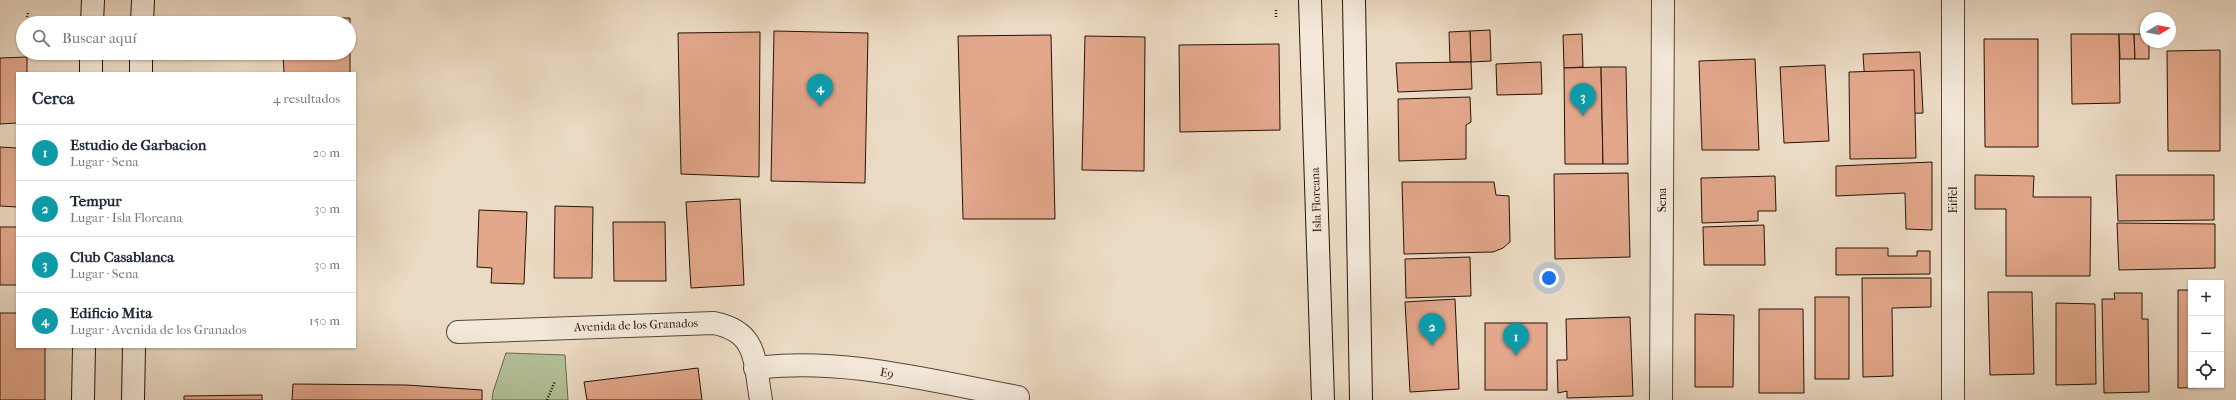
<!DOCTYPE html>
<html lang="es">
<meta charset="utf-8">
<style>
:root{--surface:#fff;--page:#f6f6f7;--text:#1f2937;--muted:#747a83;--line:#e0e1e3;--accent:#db2777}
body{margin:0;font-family:"IM FELL French Canon",serif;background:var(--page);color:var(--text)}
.controls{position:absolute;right:12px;bottom:12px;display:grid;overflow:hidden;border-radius:0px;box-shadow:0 1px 3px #0004}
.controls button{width:36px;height:36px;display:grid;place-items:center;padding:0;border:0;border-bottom:1px solid var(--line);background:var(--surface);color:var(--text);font:20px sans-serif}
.compass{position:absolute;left:2140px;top:12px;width:36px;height:36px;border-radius:50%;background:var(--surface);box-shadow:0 1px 3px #0004;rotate:80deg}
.you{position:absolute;left:1549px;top:278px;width:14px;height:14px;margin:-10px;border:3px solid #fff;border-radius:50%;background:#1a73e8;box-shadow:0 0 0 6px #1a73e833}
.badge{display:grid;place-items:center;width:26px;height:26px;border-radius:50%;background:var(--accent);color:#fff;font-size:13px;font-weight:700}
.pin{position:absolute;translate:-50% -33px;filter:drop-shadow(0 1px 2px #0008)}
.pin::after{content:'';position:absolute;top:21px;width:14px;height:12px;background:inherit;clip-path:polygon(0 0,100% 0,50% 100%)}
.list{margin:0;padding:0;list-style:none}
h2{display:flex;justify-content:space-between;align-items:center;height:52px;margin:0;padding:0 16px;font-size:17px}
h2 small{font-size:13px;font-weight:400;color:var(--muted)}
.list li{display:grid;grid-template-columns:26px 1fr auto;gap:12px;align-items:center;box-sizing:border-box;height:56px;padding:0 16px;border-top:1px solid var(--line)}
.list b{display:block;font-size:15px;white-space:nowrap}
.list p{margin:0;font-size:13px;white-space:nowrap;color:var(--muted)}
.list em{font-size:13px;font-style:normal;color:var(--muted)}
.icon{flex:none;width:22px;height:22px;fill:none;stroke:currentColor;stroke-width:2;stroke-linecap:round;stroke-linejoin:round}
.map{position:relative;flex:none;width:2236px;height:400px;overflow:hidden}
.search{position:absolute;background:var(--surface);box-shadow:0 1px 3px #0004;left:16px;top:16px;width:340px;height:44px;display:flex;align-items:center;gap:10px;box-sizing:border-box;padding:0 14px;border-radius:22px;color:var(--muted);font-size:15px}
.panel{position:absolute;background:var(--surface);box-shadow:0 1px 3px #0004;left:16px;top:72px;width:340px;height:276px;border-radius:0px}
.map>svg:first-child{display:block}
.green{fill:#b3c198;stroke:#6c6a50}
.building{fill:#e3a78b;stroke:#241408}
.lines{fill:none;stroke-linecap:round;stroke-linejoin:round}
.street-casing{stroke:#564637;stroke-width:24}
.secondary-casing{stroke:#241408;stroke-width:24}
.path{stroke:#241408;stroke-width:2.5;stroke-dasharray:1 2;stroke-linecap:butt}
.street{stroke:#f3e8d9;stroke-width:22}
.secondary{stroke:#f3e8d9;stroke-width:22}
.labels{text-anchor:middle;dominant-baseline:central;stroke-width:4;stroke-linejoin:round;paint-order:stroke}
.street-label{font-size:12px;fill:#241408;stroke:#f3e8d9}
</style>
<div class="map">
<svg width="2236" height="400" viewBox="0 0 2236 400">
<rect width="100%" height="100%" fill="#ecdbc4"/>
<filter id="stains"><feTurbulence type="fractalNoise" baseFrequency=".005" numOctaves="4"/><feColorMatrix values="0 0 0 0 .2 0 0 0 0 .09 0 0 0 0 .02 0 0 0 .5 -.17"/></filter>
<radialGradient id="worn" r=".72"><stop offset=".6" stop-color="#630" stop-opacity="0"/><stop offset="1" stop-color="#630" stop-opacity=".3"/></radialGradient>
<path class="green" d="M506,353L565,355L568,400H492L493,392Z"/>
<g class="building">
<path d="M283,18H350V73H284L283,53H349V23H283Z"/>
<path d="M1490,30L1491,61L1471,62L1470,31Z"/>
<path d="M774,31L868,33L865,183L771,181Z"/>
<path d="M1470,31L1471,62H1450L1449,32Z"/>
<path d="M760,32L759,177L681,174L678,33Z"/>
<path d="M1582,34L1583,67L1564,68L1563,35Z"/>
<path d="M2071,34H2119L2120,103L2072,104Z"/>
<path d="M2119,34H2134L2135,59H2120Z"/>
<path d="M2134,34H2146V42H2149V59H2135Z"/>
<path d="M1051,35L1055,219H963L958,36Z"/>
<path d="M1085,36L1145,37L1144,171L1082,170Z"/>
<path d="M1984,39H2038V147H1985Z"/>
<path d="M1279,44L1280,130L1180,132L1179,45Z"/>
<path d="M2220,50V151H2168L2167,51Z"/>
<path d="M1920,52L1923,113L1867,115L1863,54Z"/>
<path d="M27,57V73H17V123L0,124V58Z"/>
<path d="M1755,59L1759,150H1702L1699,61Z"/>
<path d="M1471,62L1472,89L1398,92L1396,63Z"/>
<path d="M1541,62L1542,94L1497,95L1496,64Z"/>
<path d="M1825,65L1829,141L1784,143L1780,67Z"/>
<path d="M1601,67L1603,164H1565L1564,68Z"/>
<path d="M1601,67H1626L1628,164H1603Z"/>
<path d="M1914,70L1916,158L1850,159L1849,72Z"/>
<path d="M1470,97L1471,122L1466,125V159L1399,161L1398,99Z"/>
<path d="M0,147L17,148V207L0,206Z"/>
<path d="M1932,162V230L1906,229L1905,193L1836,196V166Z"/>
<path d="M1628,173L1630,257L1555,259L1554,174Z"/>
<path d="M1975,175L2034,176L2033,197H2091L2090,276H2006V209H1975Z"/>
<path d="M2116,175H2214V220L2118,221Z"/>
<path d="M1775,176L1776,211H1758V221L1702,223L1701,178Z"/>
<path d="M1402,182H1494L1496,195L1509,196L1510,242L1503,248L1493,252L1404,254Z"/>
<path d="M740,199L744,285L691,288L686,202Z"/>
<path d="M555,206L593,207L592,278H554Z"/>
<path d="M479,210L527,212L524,284L491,283L492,268L477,267Z"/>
<path d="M613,222H665L666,281H614Z"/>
<path d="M2117,223L2215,224V268L2119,270Z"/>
<path d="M1764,225L1765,265H1704L1703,227Z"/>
<rect x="0" y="227" width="17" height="58"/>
<path d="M1836,248H1888V256H1917V251H1930V274L1836,275Z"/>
<path d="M1470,257L1471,296L1406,298L1405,259Z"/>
<path d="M1862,278H1931V307L1892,308L1893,376L1863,377Z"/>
<path d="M2178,290H2191V385H2221V290H2223V387L2178,388Z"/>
<path d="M1988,292H2032L2034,374L1990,375Z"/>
<path d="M2114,293H2142V319H2148L2149,392L2104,393L2102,299H2115Z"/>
<rect x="1815" y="297" width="34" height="82"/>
<path d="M1455,299L1459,389L1410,392L1405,302Z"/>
<path d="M2056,303L2095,304L2096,384L2056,385Z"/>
<path d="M1759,309H1803L1804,393H1759Z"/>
<path d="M0,313H17V347H45V400H0Z"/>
<path d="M1695,314L1734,315L1733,387H1695Z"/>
<path d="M1630,317L1633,396L1567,398V391L1558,393L1557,360H1567L1566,319Z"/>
<rect x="1485" y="323" width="62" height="67"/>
<path d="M698,368L702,400H587L584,382Z"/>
<path d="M293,384L406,385L482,390V400H292Z"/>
<path d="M262,395V400H184V396Z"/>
</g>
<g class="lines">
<g class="street-casing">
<g id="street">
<path d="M458,332L714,323C759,332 754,362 761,400"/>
<path d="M755,368C843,357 931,381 1018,397"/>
<path d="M1661,400L1663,0"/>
<path d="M1953,400V0"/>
</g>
</g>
<g class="secondary-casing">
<g id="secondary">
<path d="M1310,0L1323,400"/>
<path d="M1354,0L1361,400"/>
<path d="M92,23L93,0"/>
<path d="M142,23L143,0"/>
<path d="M91,73V53"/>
<path d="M141,73V53"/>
<path d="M83,400L84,347"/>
<path d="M133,400L134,347"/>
</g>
</g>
<g class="path">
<path d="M27,17L28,13"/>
<path d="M1276,17V10"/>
<path d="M56,23L60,21"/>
<path d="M547,400L555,381"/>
</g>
<use href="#street" class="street"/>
<use href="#secondary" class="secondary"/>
</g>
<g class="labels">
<g class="street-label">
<text transform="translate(1316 200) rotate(-92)">Isla Floreana</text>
<text transform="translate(1662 200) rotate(-90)">Sena</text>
<text transform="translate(1953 200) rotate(-90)">Eiffel</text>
<text transform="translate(636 325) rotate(-2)">Avenida de los Granados</text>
<text transform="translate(887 373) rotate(10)">E9</text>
</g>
</g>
<rect width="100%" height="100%" filter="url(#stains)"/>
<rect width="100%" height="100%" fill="url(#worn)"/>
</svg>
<div class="controls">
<button>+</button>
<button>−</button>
<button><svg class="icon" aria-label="locate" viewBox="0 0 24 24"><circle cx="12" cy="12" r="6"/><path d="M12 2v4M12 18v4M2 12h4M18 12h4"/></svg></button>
</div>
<svg class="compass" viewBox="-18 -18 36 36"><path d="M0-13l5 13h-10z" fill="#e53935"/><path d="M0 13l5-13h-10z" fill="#747a83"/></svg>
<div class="you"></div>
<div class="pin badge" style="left:1516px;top:356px;background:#0f9aa8">1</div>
<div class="pin badge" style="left:1432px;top:346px;background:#0f9aa8">2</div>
<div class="pin badge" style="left:1583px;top:116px;background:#0f9aa8">3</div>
<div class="pin badge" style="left:820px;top:107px;background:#0f9aa8">4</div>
<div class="search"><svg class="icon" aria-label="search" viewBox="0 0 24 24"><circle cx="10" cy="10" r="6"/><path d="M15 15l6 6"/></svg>Buscar aquí</div>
<section class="panel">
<h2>Cerca<small>4 resultados</small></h2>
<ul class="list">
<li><span class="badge" style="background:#0f9aa8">1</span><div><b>Estudio de Garbacion</b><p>Lugar · Sena</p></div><em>20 m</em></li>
<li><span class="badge" style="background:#0f9aa8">2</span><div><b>Tempur</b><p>Lugar · Isla Floreana</p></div><em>30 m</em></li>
<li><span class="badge" style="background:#0f9aa8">3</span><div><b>Club Casablanca</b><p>Lugar · Sena</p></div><em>30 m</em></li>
<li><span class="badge" style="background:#0f9aa8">4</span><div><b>Edificio Mita</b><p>Lugar · Avenida de los Granados</p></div><em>150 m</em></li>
</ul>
</section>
</div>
